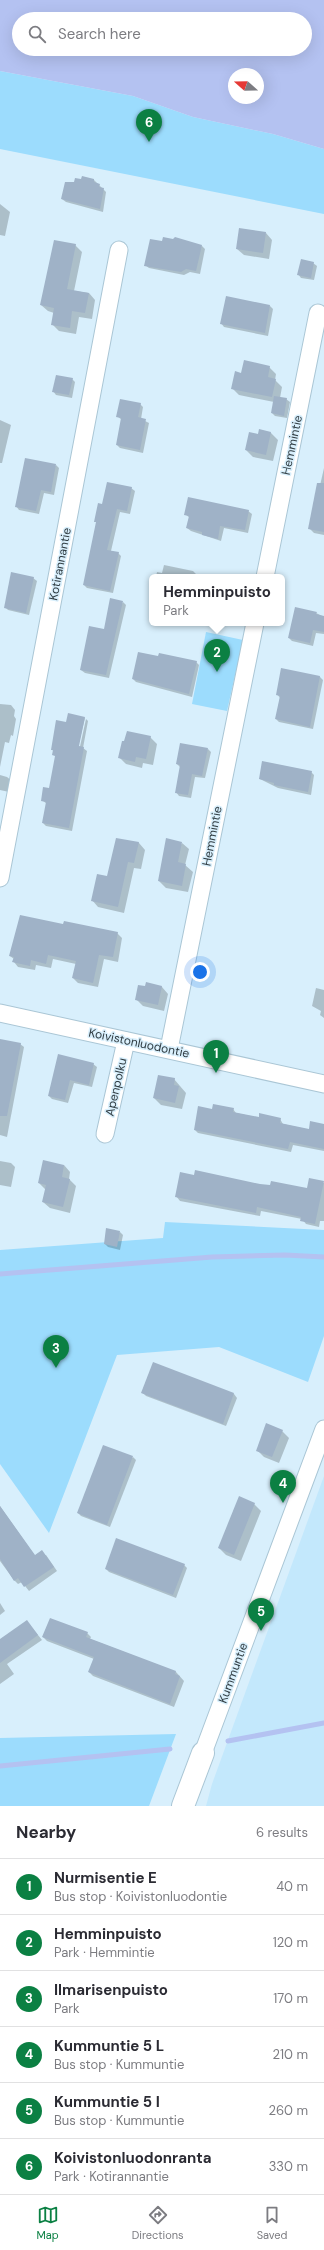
<!DOCTYPE html>
<meta charset="utf-8">
<style>
:root{--surface:#fff;--page:#f2f2f3;--text:#2b2b33;--muted:#7c7c81;--line:#e1e1e2;--accent:#0b8043}
body{margin:0;font-family:"DM Sans",sans-serif;background:var(--page);color:var(--text)}
.compass{position:absolute;left:228px;top:68px;width:36px;height:36px;border-radius:50%;background:var(--surface);box-shadow:0 4px 16px #0002;rotate:290deg}
.you{position:absolute;left:200px;top:972px;width:14px;height:14px;margin:-10px;border:3px solid #fff;border-radius:50%;background:#1a73e8;box-shadow:0 0 0 6px #1a73e833}
.badge{display:grid;place-items:center;width:26px;height:26px;border-radius:50%;background:var(--accent);color:#fff;font-size:13px;font-weight:700}
.pin{position:absolute;translate:-50% -33px;filter:drop-shadow(0 1px 2px #0008)}
.pin::after{content:'';position:absolute;top:21px;width:14px;height:12px;background:inherit;clip-path:polygon(0 0,100% 0,50% 100%)}
.popup{position:absolute;left:149px;top:574px;width:136px;height:52px;box-sizing:border-box;display:grid;place-content:center;border-radius:6px;background:var(--surface);filter:drop-shadow(0 1px 3px #0005);font-size:13px;white-space:nowrap;color:var(--muted)}
.popup b{font-size:15px;color:var(--text)}
.popup::after{content:'';position:absolute;left:50%;top:100%;margin-left:-8px;border:8px solid transparent;border-top-color:var(--surface)}
.list{margin:0;padding:0;list-style:none}
h2{display:flex;justify-content:space-between;align-items:center;height:52px;margin:0;padding:0 16px;font-size:17px}
h2 small{font-size:13px;font-weight:400;color:var(--muted)}
.list li{display:grid;grid-template-columns:26px 1fr auto;gap:12px;align-items:center;box-sizing:border-box;height:56px;padding:0 16px;border-top:1px solid var(--line)}
.list b{display:block;font-size:15px;white-space:nowrap}
.list p{margin:0;font-size:13px;white-space:nowrap;color:var(--muted)}
.list em{font-size:13px;font-style:normal;color:var(--muted)}
.icon{flex:none;width:22px;height:22px;fill:none;stroke:currentColor;stroke-width:2;stroke-linecap:round;stroke-linejoin:round}
.map{position:relative;flex:none;width:324px;height:1806px;overflow:hidden}
.search{position:absolute;background:var(--surface);box-shadow:0 4px 16px #0002;left:12px;right:12px;top:12px;height:44px;display:flex;align-items:center;gap:10px;box-sizing:border-box;padding:0 14px;border-radius:22px;color:var(--muted);font-size:15px}
.sheet{height:388px;background:var(--surface)}
nav{display:flex;justify-content:space-around;align-items:center;box-sizing:border-box;height:56px;border-top:1px solid var(--line);background:var(--surface);font-size:11px;color:var(--muted)}
nav a{display:grid;justify-items:center;gap:2px}
nav .on{color:var(--accent)}
.map>svg:first-child{display:block}
.built{fill:#c3e8fc}
.green{fill:#9cdcfd}
.water{fill:#b4c2f1;fill-rule:evenodd}
.shadow{fill:#0003}
.lines{fill:none;stroke-linecap:round;stroke-linejoin:round}
.stream{stroke:#b4c2f1;stroke-width:5}
.building{fill:#9fb2c7}
.street-casing{stroke:#aac6d5;stroke-width:19}
.secondary-casing{stroke:#aac6d5;stroke-width:24}
.street{stroke:#fff;stroke-width:17}
.secondary{stroke:#fff;stroke-width:22}
.labels{text-anchor:middle;dominant-baseline:central;stroke-width:3;stroke-linejoin:round;paint-order:stroke}
.street-label{font-size:12px;fill:#313d43;stroke:#d8effc}
</style>
<div class="map">
<svg width="324" height="1806" viewBox="0 0 324 1806">
<rect width="100%" height="100%" fill="#d8effc"/>
<path class="built" d="M324,1476V1806H206L212,1784Z"/>
<g class="green">
<path d="M0,71L133,96L193,117L273,134L324,149V214L0,149Z"/>
<path d="M206,632L243,640L227,711L192,704Z"/>
<path d="M165,1222L324,1230V1336L308,1382L219,1347L117,1355L49,1533L0,1464V1250L163,1238Z"/>
<path d="M176,1734L149,1806H0V1738Z"/>
</g>
<path class="water" d="M0,0H324V149L273,134L193,117L133,96L0,71ZM19,19H305V49H19ZM234,74H258V98H234Z"/>
<g class="shadow">
<path d="M94,180L106,192L103,212L66,202L62,199Z"/>
<path d="M0,204L10,212L5,236L0,235Z"/>
<path d="M266,233L272,240L269,259L244,255L237,249Z"/>
<path d="M75,245L82,252L74,291L89,293L95,300L92,319L79,317L76,334L59,331L52,324L54,313L48,311L41,305Z"/>
<path d="M202,246L205,249L200,274L190,272L184,275L149,268L145,265Z"/>
<path d="M313,263L317,266L314,280L301,278L298,274Z"/>
<path d="M270,306L273,309L268,336L224,327L221,323Z"/>
<path d="M269,367L276,374L275,380L282,387L280,398L286,399L290,402L287,418L275,416L272,413L274,402L239,395L232,388L242,374Z"/>
<path d="M72,379L75,382L72,398L56,395L53,391Z"/>
<path d="M140,404L143,407L141,419L149,423L143,453L120,448L117,445L122,420L117,416Z"/>
<path d="M0,420L11,425L2,463H0Z"/>
<path d="M260,430L271,433L278,440L273,461L253,457L246,450L258,435Z"/>
<path d="M56,465L59,468L54,495L44,493L39,514L19,510L16,506Z"/>
<path d="M324,468V535L314,533L310,529Z"/>
<path d="M131,488L135,491L130,514L120,512L111,551L118,553L121,556L113,593L87,588L84,585L103,505Z"/>
<path d="M248,511L252,514L248,533L224,528L221,541L191,531L187,528L190,518L185,514Z"/>
<path d="M164,565L193,571L196,574L195,577H156L157,572L162,573Z"/>
<path d="M33,578L37,581L29,615L8,610L5,607Z"/>
<path d="M123,602L126,605L109,678L85,673L81,670Z"/>
<path d="M316,613L324,617V634L316,633L313,646L292,641L289,638Z"/>
<path d="M196,662L199,665L192,697L136,682L133,679Z"/>
<path d="M282,669L320,677L323,680L313,729L279,722L276,719L280,698L277,694Z"/>
<path d="M0,704L11,705L15,710L14,716L16,719L13,736L11,735L9,743L5,742L0,767Z"/>
<path d="M85,718L77,751H79L86,719L88,721L83,748L87,751L72,831L46,826L43,823L47,804L42,800L50,789L56,757L52,749L66,723Z"/>
<path d="M150,737L157,744L153,765L143,763L142,768L126,764L119,757Z"/>
<path d="M208,749L211,752L205,778L195,777L191,798L179,796L176,792L181,768L177,764Z"/>
<path d="M311,772L314,775L311,795L278,788L260,779Z"/>
<path d="M0,775L7,777L12,781L9,792L0,790Z"/>
<path d="M117,839L139,843L145,850L141,869L134,868L124,913L98,907L92,900L108,878Z"/>
<path d="M182,843L189,849L185,865L193,872L188,892L166,888L159,881Z"/>
<path d="M64,926L117,933L122,938L118,962L104,959L98,987L78,983L73,978L76,964L53,959L51,968L36,965L35,970L18,967L14,962V959L10,956Z"/>
<path d="M147,984L162,987L168,994L164,1011L143,1006L136,999L146,988Z"/>
<path d="M316,988L324,990V1018L320,1015L321,1011L312,1006Z"/>
<path d="M0,1040L20,1044L24,1047L7,1137L0,1135Z"/>
<path d="M59,1055L93,1064L97,1067L92,1087L74,1083L68,1103L52,1099L49,1096Z"/>
<path d="M174,1079L186,1093L182,1109L161,1105L154,1098Z"/>
<path d="M233,1109L236,1113L259,1118L280,1119L283,1124L310,1130L324,1125V1151L293,1145L291,1152L198,1133L195,1130L213,1110Z"/>
<path d="M0,1161L11,1163L15,1167L11,1187L0,1185Z"/>
<path d="M64,1165L70,1172L69,1179L76,1186L70,1213L50,1208L43,1202L46,1190L39,1183Z"/>
<path d="M310,1180L324,1183V1221H320L319,1227L306,1224L302,1219L261,1211L260,1216L180,1201L176,1196L260,1185L308,1189Z"/>
<path d="M120,1232L123,1235L120,1250L108,1247L105,1244Z"/>
<path d="M153,1364L234,1394L237,1398L226,1426L146,1396L142,1392Z"/>
<path d="M282,1431L289,1438L279,1463L264,1457L257,1450Z"/>
<path d="M133,1457L136,1460L110,1527L81,1516L78,1513Z"/>
<path d="M254,1504L261,1511L241,1561L226,1555L219,1548Z"/>
<path d="M0,1506L35,1556L46,1555L57,1571L29,1591L22,1582L18,1584L14,1580L0,1561Z"/>
<path d="M184,1565L187,1568L176,1598L109,1572L106,1569Z"/>
<path d="M0,1603L5,1611L0,1615Z"/>
<path d="M30,1625L42,1640L7,1664L14,1674L0,1684V1640Z"/>
<path d="M87,1633L91,1637L90,1639L176,1672L184,1681L174,1707L93,1676L89,1672L94,1659L47,1641L43,1637Z"/>
</g>
<g class="lines">
<g class="stream">
<path d="M0,1274L212,1257L285,1255L324,1257"/>
<path d="M228,1741L324,1723"/>
<path d="M0,1766L170,1749"/>
</g>
</g>
<g class="building">
<path d="M82,176L94,179V182L100,184L99,187L104,188L100,209L61,199L65,182H74L75,178L81,179Z"/>
<path d="M239,228L266,232L263,253L236,249Z"/>
<path d="M163,237L173,239L175,237L202,245L196,271L186,269L181,272L144,266L150,239L162,241Z"/>
<path d="M54,240L76,244L67,289L89,293L85,313L72,311L70,328L51,325L54,308L40,305Z"/>
<path d="M301,259L314,262L311,278L297,275Z"/>
<path d="M226,296L270,305L265,333L220,324Z"/>
<path d="M244,360L270,366L268,377L276,379L272,397L231,389L235,371L241,373Z"/>
<path d="M56,375L73,378L69,395L52,392Z"/>
<path d="M274,396L287,398L284,416L271,413Z"/>
<path d="M120,399L141,403L138,417L146,419L140,450L116,445L121,418L116,417Z"/>
<path d="M259,429L271,432L266,455L245,450L249,432L258,434Z"/>
<path d="M25,458L56,464L51,492L41,490L36,511L15,507Z"/>
<path d="M107,482L132,487L127,511L117,509L107,550L119,552L110,591L83,585L96,522H94L98,503L102,504Z"/>
<path d="M317,483H324V532L308,529Z"/>
<path d="M188,497L249,510L245,530L220,526L218,539L202,535V532L186,528L189,516L184,515Z"/>
<path d="M11,572L34,577L26,613L4,608Z"/>
<path d="M110,598L123,601L106,675L80,670L89,626L104,629Z"/>
<path d="M295,607L317,612L316,614L324,616V632L313,630L310,643L288,638Z"/>
<path d="M138,652L158,656L159,653L197,661L189,694L132,679Z"/>
<path d="M281,668L320,676L310,727L275,719L280,696L276,695Z"/>
<path d="M68,713L85,717L79,746L84,747L69,828L42,823L46,802L41,801L43,787L49,788L55,756L52,755L53,750H51L56,720L66,722Z"/>
<path d="M127,731L151,736L146,759L136,757L135,762L118,758L122,741H124Z"/>
<path d="M180,743L208,748L202,776L192,774L188,795L175,793L180,765L176,764Z"/>
<path d="M262,761L312,771L308,792L274,785V783L259,779Z"/>
<path d="M116,838L139,842L134,863L128,862L118,907L91,901L97,874L107,876Z"/>
<path d="M166,838L182,842L178,862L186,864L182,886L158,881Z"/>
<path d="M20,915L63,924L64,921L118,932L113,957L99,955L93,983L72,978L76,961L48,955L46,964L31,960L30,966L12,962L14,957L9,956Z"/>
<path d="M146,982L162,986L158,1005L135,1000L138,985L145,986Z"/>
<path d="M0,1039L21,1043L7,1116H0Z"/>
<path d="M58,1054L94,1063L89,1085L70,1080L65,1100L48,1096Z"/>
<path d="M158,1075L175,1078L174,1085L179,1086L175,1103L153,1098Z"/>
<path d="M213,1104L234,1108L233,1112L259,1117V1113L281,1118L280,1123L309,1129L310,1121L324,1124V1149L290,1142L288,1149L194,1130L198,1106L212,1109Z"/>
<path d="M43,1160L64,1165L62,1177L70,1179L63,1207L42,1202L46,1185L38,1183Z"/>
<path d="M195,1170L260,1184L270,1185L271,1181L307,1188L309,1178L324,1181L315,1224L300,1221L301,1217L257,1207L256,1213L175,1197L180,1172L194,1175Z"/>
<path d="M106,1228L120,1231L117,1247L104,1244Z"/>
<path d="M153,1362L234,1393L223,1424L141,1393Z"/>
<path d="M266,1423L283,1430L272,1457L256,1451Z"/>
<path d="M103,1445L133,1456L107,1525L77,1513Z"/>
<path d="M239,1496L255,1503L234,1555L218,1548Z"/>
<path d="M0,1506L35,1555L42,1550L54,1567L24,1587L18,1578L14,1581L0,1559Z"/>
<path d="M116,1538L185,1564L173,1595L105,1569Z"/>
<path d="M50,1618L88,1632L86,1637L176,1671L175,1674L180,1676L170,1704L88,1672L94,1657L42,1637Z"/>
<path d="M27,1620L38,1635L0,1663V1639Z"/>
</g>
<g class="lines">
<g class="street-casing">
<g id="street">
<path d="M265,577L318,313"/>
<path d="M0,878L119,250"/>
<path d="M0,1013L324,1084"/>
<path d="M169,1049L255,623"/>
<path d="M105,1134L126,1041"/>
<path d="M203,1753L324,1429"/>
</g>
</g>
<g class="secondary-casing">
<path id="secondary" d="M183,1806L203,1753"/>
</g>
<use href="#street" class="street"/>
<use href="#secondary" class="secondary"/>
</g>
<g class="labels">
<g class="street-label">
<text transform="translate(292 445) rotate(-78)">Hemmintie</text>
<text transform="translate(60 564) rotate(-79)">Kotirannantie</text>
<text transform="translate(212 836) rotate(-79)">Hemmintie</text>
<text transform="translate(139 1043) rotate(12)">Koivistonluodontie</text>
<text transform="translate(116 1087) rotate(-77)">Apenpolku</text>
<text transform="translate(233 1673) rotate(-70)">Kummuntie</text>
</g>
</g>
</svg>
<svg class="compass" viewBox="-18 -18 36 36"><path d="M0-13l5 13h-10z" fill="#e53935"/><path d="M0 13l5-13h-10z" fill="#7c7c81"/></svg>
<div class="you"></div>
<div class="pin badge" style="left:216px;top:1073px">1</div>
<div class="pin badge" style="left:217px;top:672px">2</div>
<div class="popup"><b>Hemminpuisto</b>Park</div>
<div class="pin badge" style="left:56px;top:1368px">3</div>
<div class="pin badge" style="left:283px;top:1503px">4</div>
<div class="pin badge" style="left:261px;top:1631px">5</div>
<div class="pin badge" style="left:149px;top:142px">6</div>
<div class="search"><svg class="icon" aria-label="search" viewBox="0 0 24 24"><circle cx="10" cy="10" r="6"/><path d="M15 15l6 6"/></svg>Search here</div>
</div>
<section class="sheet">
<h2>Nearby<small>6 results</small></h2>
<ul class="list">
<li><span class="badge">1</span><div><b>Nurmisentie E</b><p>Bus stop · Koivistonluodontie</p></div><em>40 m</em></li>
<li><span class="badge">2</span><div><b>Hemminpuisto</b><p>Park · Hemmintie</p></div><em>120 m</em></li>
<li><span class="badge">3</span><div><b>Ilmarisenpuisto</b><p>Park</p></div><em>170 m</em></li>
<li><span class="badge">4</span><div><b>Kummuntie 5 L</b><p>Bus stop · Kummuntie</p></div><em>210 m</em></li>
<li><span class="badge">5</span><div><b>Kummuntie 5 I</b><p>Bus stop · Kummuntie</p></div><em>260 m</em></li>
<li><span class="badge">6</span><div><b>Koivistonluodonranta</b><p>Park · Kotirannantie</p></div><em>330 m</em></li>
</ul>
</section>
<nav>
<a class="on"><svg class="icon" aria-label="map" viewBox="0 0 24 24"><path d="M3 6l6-2 6 2 6-2v14l-6 2-6-2-6 2zM9 4v14M15 6v14"/></svg>Map</a>
<a><svg class="icon" aria-label="directions" viewBox="0 0 24 24"><path d="M12 3l9 9-9 9-9-9zM9 14v-3h6M13 9l2 2-2 2"/></svg>Directions</a>
<a><svg class="icon" aria-label="saved" viewBox="0 0 24 24"><path d="M7 4h10v16l-5-4-5 4z"/></svg>Saved</a>
</nav>
